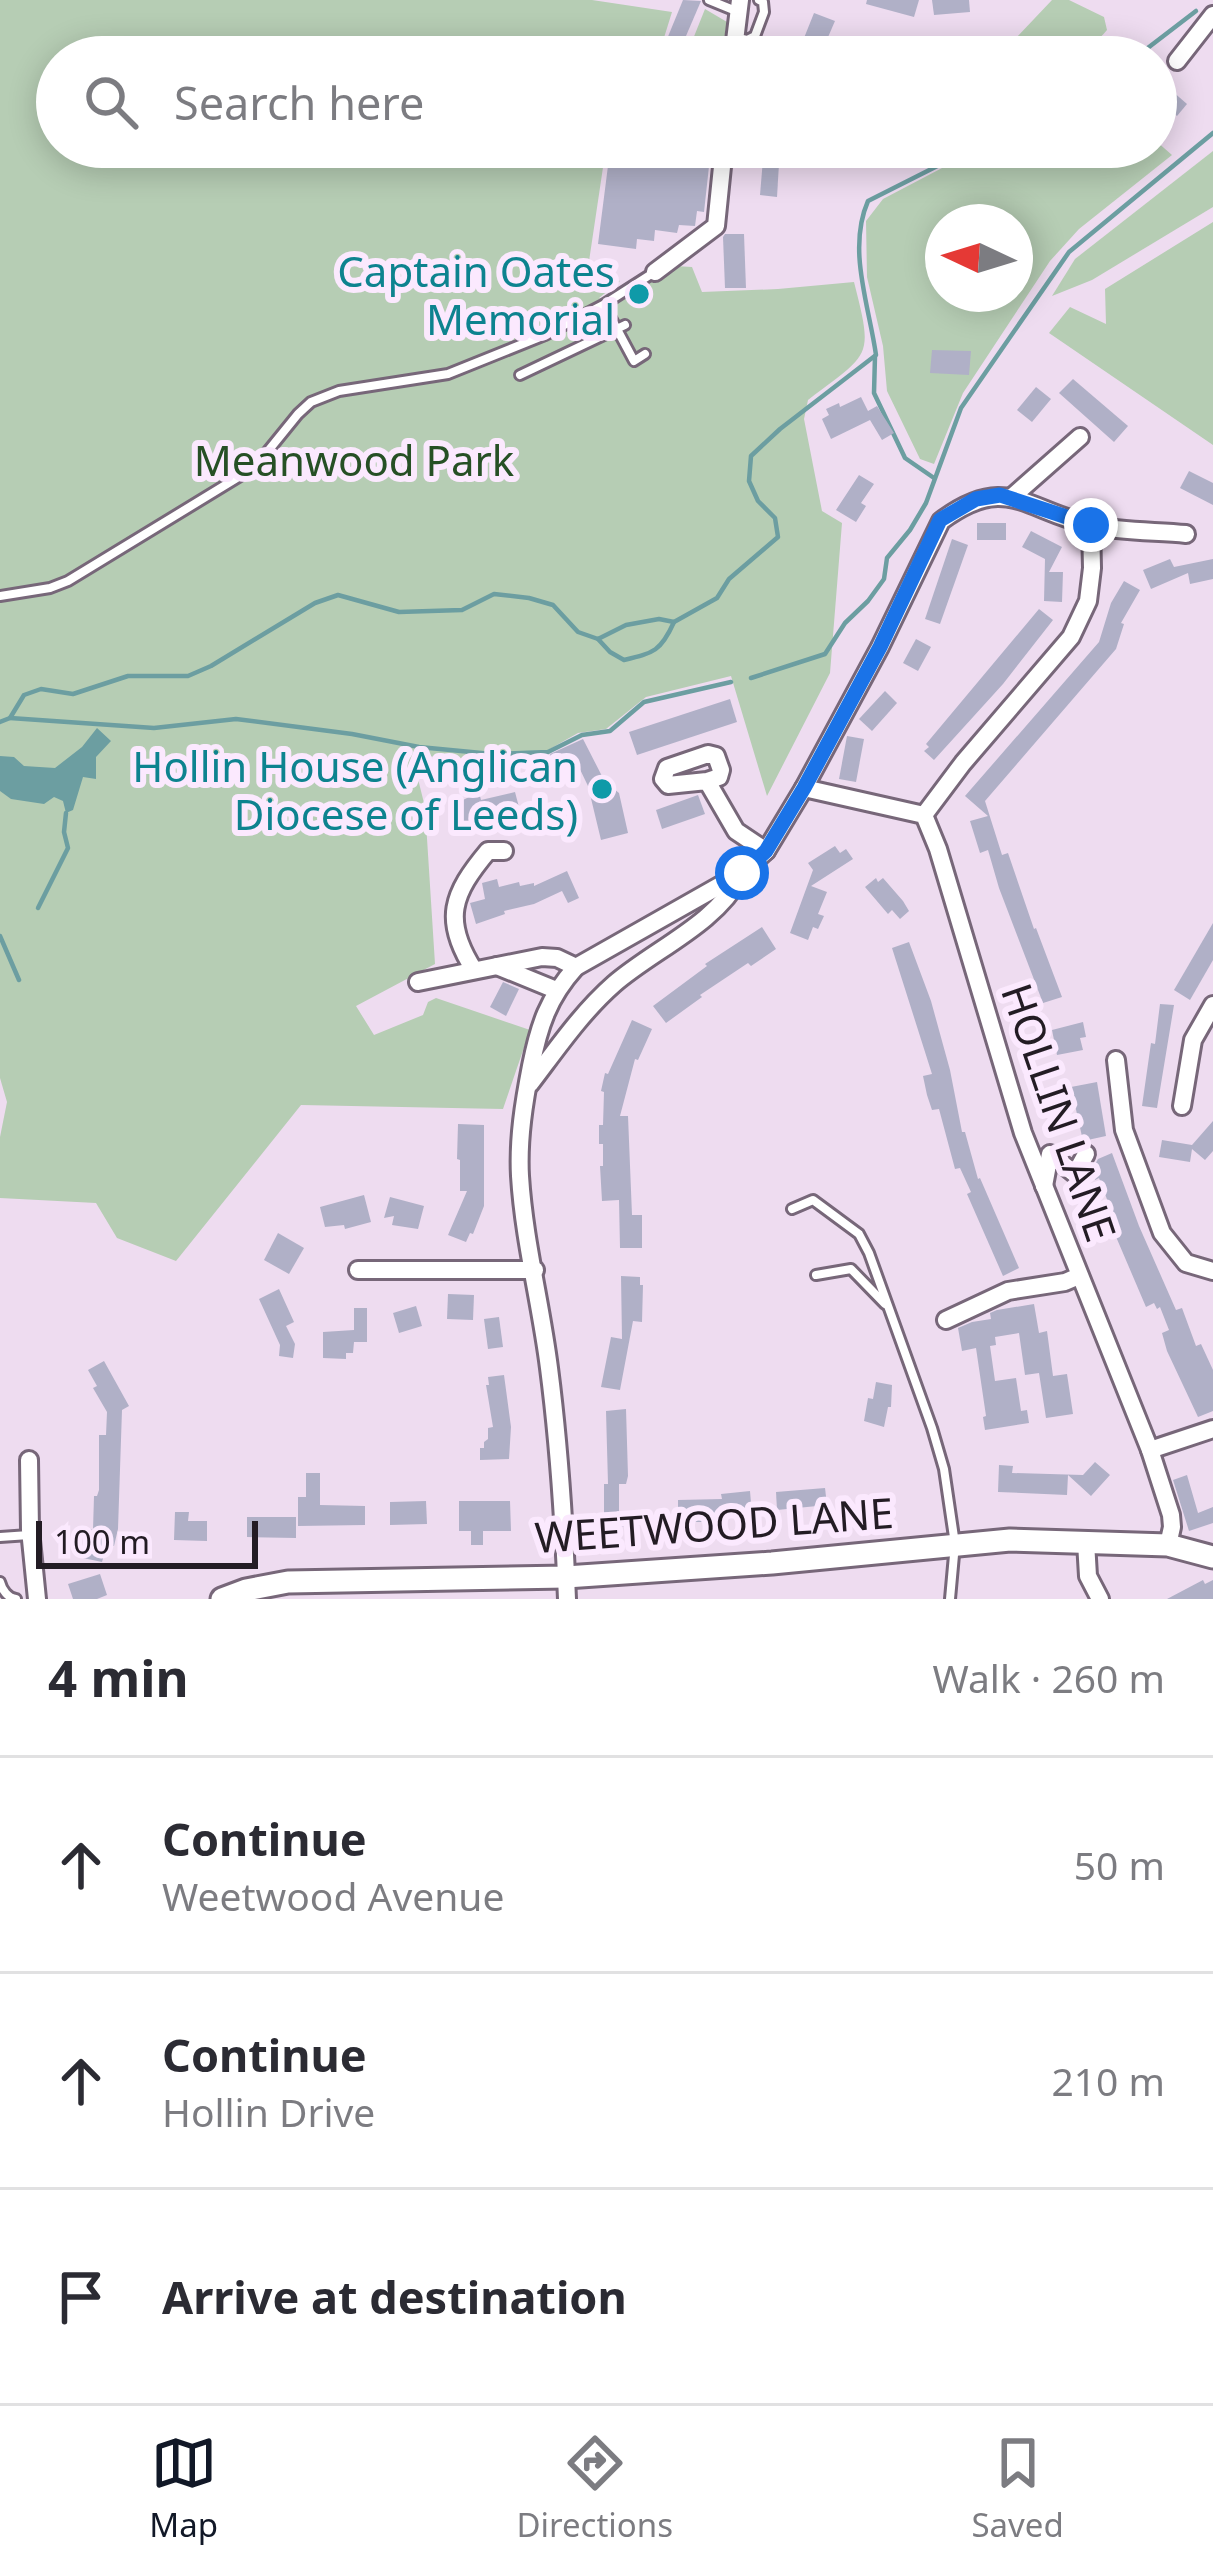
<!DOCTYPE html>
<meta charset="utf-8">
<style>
:root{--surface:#fff;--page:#f7f7f7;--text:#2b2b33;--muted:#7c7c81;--line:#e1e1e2;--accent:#111827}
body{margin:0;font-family:"Noto Sans",sans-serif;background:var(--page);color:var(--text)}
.compass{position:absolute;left:925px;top:204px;width:108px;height:108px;border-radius:50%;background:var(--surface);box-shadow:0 6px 30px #0003;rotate:274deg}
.scale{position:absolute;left:36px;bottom:30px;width:222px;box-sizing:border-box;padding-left:12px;border:6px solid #231c24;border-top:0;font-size:33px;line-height:42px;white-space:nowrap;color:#231c24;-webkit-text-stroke:9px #fbe9fe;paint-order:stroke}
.stop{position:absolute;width:36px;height:36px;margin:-27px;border:9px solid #1a73e8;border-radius:50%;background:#fff}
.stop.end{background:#1a73e8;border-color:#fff;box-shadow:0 3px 12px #0008}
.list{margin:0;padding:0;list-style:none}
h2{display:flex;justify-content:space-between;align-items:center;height:156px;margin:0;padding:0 48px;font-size:51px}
h2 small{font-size:39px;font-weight:400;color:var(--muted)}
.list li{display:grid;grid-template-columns:78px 1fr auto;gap:36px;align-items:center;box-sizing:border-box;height:216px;padding:0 48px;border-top:3px solid var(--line)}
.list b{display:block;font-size:45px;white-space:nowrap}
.list p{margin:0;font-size:39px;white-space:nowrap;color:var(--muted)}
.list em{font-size:39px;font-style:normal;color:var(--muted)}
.icon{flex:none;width:66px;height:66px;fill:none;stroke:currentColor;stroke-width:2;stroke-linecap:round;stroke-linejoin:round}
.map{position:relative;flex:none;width:1213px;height:1599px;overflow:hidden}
.search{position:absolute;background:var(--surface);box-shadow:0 6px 30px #0003;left:36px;right:36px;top:36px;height:132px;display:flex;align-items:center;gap:30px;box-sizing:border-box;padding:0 42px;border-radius:66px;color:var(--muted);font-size:45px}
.sheet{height:804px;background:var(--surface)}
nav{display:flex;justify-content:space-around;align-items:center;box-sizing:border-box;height:168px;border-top:3px solid var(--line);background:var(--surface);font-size:33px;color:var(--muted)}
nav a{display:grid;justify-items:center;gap:6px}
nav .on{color:var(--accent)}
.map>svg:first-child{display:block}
.green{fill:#b6cdb4;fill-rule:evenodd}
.water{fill:#6c9ea1}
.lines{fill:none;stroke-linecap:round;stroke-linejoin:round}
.stream{stroke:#6c9ea1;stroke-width:4.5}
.building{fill:#b0b0c7}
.service-casing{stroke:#776779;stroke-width:14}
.minor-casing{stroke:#776779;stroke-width:22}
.tertiary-casing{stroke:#776779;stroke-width:27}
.service{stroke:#fff;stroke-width:8}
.minor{stroke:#fff;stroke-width:16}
.tertiary{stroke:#fff;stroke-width:21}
.route{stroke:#1a73e8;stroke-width:15}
.culture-dot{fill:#0f9aa8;stroke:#fbe9fe;stroke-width:4.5}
.labels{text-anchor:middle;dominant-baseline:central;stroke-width:12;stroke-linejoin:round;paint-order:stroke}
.culture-label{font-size:42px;fill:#0d838f;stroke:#fbe9fe;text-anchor:end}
.park-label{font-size:42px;fill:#265025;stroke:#fbe9fe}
.street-label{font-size:42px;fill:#231c24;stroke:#fbe9fe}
</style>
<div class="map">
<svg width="1213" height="1599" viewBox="0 0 1213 1599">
<rect width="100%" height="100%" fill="#eedcf0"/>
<g class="green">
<path d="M0,0H592L672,12L658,57H57V147H625L605,154L588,268L620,281L599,298L615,303L675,266L692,267L702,292L778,289L854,282C874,360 870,352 808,400L804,419L822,511L842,523L830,673L767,796L731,676L646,697L606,729L578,733L548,750L474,760L412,755L425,807L435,964L356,1006L374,1035L423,1015L428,1002L436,998L530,1030L503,1109L301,1105L176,1261L117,1238L96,1203L0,1198V1137L7,1102L0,1078Z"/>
<path d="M1052,0H1069L1104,17L1107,30C1079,65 1038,57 998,57Z"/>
<path d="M705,9L727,22L722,51L689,49Z"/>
<path d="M1156,141L1172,155L1079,229L1050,261L963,393L934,464L920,459L887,391L883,346L867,277L866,221L883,199L982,147H1156ZM943,222H1015V294H943Z"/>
<path d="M1213,151V207L1092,280L1052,296L1075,259Z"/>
<path d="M1213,222V445L1049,333L1070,307L1106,324L1105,289Z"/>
</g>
<path class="water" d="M97,728L111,741L96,757V779L83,777L73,810L66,813L63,801L54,797L44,804L11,799L0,791V756L14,757L24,766L55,768L82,747Z"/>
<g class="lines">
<g class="stream">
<path d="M1136,57L1196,11"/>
<path d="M875,356L874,393L905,458L934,478"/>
<path d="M598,639L610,652L624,660C654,653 661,651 674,622"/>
<path d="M751,678L825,654L845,623L868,601L884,579L887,558L910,530L926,503L961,408L1069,252L1213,133"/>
<path d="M10,718L154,728L236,719L352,734L419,747L492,754L548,752L582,735L610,731L644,702L731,682"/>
<path d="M0,722L10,718L24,695L41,689L73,694L128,676H188L211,666L315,603L338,595L399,612L462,610L494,594L529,598L553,605L578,632L598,639L626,625L659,619L674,622L717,598L729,579L778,537L775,518L758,501L749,481L751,456L780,429L876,355C869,305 847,249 868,201L975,147"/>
<path d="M38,908L68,848L64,832L66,813"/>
<path d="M0,936L19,980"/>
</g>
</g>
<g class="building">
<path d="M683,0L701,1L683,43L667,39Z"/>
<path d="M867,0H919L914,17L866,4Z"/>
<path d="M932,0H969L970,12L934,15Z"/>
<path d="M814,13L835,21L822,51L802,43Z"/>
<path d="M1156,77L1187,104L1177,116L1156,99Z"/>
<path d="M665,147L711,148L704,212L697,211L695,226L679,225L677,233L655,230L654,241L637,239L636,249L598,244L609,158L654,164L656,153L664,154Z"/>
<path d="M764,147H780L777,197L760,195Z"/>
<path d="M725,234H744L746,288H725L723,237Z"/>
<path d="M932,350L971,351L969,375L930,373Z"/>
<path d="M1073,379L1128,426L1114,442L1059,393Z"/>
<path d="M1036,387L1051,399L1032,422L1017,410Z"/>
<path d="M861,397L868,411L877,406L894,433L882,440L870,420L831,439L822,419L829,415L826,409L839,403L840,407Z"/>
<path d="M1189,471L1213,483V505L1180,488Z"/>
<path d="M859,475L874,484L861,503L866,506L856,522L836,510Z"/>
<rect x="977" y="523" width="29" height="17"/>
<path d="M1031,531L1062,547L1049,572H1063L1062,602L1044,601L1045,559L1022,547Z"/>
<path d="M952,539L968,545L940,624L925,619Z"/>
<path d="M1170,559L1174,567L1213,559V579L1190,584L1188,573L1151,589L1143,570Z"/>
<path d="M1124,581L1140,590L1121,623L1124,624L1116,649L985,801L1002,855L1008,853L1034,929L1036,928L1062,997L1043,1003L999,888L988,850L980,853L970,821L988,816L965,796L1099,642L1111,603Z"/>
<path d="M1039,609L1053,620L1003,684L934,760L924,751L929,747L926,744Z"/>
<path d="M916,639L931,647L918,671L903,663Z"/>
<path d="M885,691L897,703L872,731L859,719Z"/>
<path d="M730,699L737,722L637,755L629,732Z"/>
<path d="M847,736L864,739L856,782L839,779Z"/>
<path d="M583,739L605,782L619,793L628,833L601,840L588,786L575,759L557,768L550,754Z"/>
<path d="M479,792L481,800L515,792L520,811L526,810L530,826L516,830L512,816L494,820L493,818L460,828L453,805Z"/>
<path d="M698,795L705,814L662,829L656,810Z"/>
<path d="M835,846L840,853L846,849L853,859L811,886L827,892L818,914L824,916L818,929L813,927L808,940L790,933L813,870L808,863Z"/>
<path d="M567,871L579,898L568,903L562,891L534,904L504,911L505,914L476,924L470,903L485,899L482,883L497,879L499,887L519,882L520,886L534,883V886Z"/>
<path d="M876,878L878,882L883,878L903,901L909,911L900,919L892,910L888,914L865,887Z"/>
<path d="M1213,923V960L1190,1000L1174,990Z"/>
<path d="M762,927L776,949L751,966L748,963L700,995L702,997L666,1023L653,1006L707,966L705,964Z"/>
<path d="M909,942L931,1001L950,1070L962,1132H965L978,1179L980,1178L1019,1268L1003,1276L967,1194L971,1192L960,1168L955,1169L939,1109L932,1110L927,1095L923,1076L932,1074L892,948Z"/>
<path d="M503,982L519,989L506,1016L490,1007Z"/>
<path d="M1160,1004L1174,1005L1157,1108L1142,1106L1151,1043L1155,1044Z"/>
<path d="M632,1020L652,1029L638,1060L635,1059L620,1116H628L632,1215H642V1248H620L619,1200L602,1201L600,1166H603V1144H599V1125H603L604,1092L601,1091L605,1073L608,1074Z"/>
<path d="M1083,1022L1086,1037L1080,1038L1083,1050L1057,1055L1052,1030Z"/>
<path d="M1097,1082L1106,1136L1083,1141L1071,1087Z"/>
<path d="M1213,1121V1151L1205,1160L1192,1149L1190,1162L1159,1157L1162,1140L1192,1145Z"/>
<path d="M458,1124L484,1125V1206L473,1234L470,1233L466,1242L448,1235L467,1191H460V1160L457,1159Z"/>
<path d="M1112,1153L1139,1226L1176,1310L1182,1308L1196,1346L1201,1344L1213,1370V1411L1198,1417L1167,1351L1162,1333L1169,1330L1160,1307L1157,1309L1154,1303L1146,1307L1102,1204L1108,1202L1099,1178L1095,1180L1092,1170L1098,1159Z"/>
<path d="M364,1195L371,1222L345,1229L344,1225L325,1227L320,1207Z"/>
<path d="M390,1197L424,1206L418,1229L392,1225L394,1216L384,1218Z"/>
<path d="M278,1233L304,1248L289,1274L264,1260Z"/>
<path d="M621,1276L640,1277V1285H643L642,1322L633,1321L620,1390L601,1387L611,1337L622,1339Z"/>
<path d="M279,1289L294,1322L286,1326L295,1344L293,1358L279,1356L280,1345L259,1299Z"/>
<path d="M448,1294L474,1295L473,1320L447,1319Z"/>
<path d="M1034,1304L1039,1333L1047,1331L1053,1376L1067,1374L1073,1414L1046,1418L1039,1373L1025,1375L1019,1333L995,1337L996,1345L990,1346L995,1381L1016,1378L1021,1411L1027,1410L1029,1423L985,1430L983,1417L986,1416L976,1348L962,1351L958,1328L972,1322L991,1319L990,1313L997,1310Z"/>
<path d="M416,1306L422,1326L399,1333L393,1313Z"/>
<path d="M354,1308H367V1342H354L353,1353H346V1359L323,1358V1332L354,1330Z"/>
<path d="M499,1317L503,1347L488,1349L484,1319Z"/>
<path d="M104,1361L129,1406L122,1410L118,1529L114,1546L107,1544L102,1562L83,1558L84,1551H82L85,1535H88L89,1529L93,1530L94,1496H97L99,1490V1435H106L107,1412L93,1388L97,1386L88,1370Z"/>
<path d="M504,1375L511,1427L509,1459L480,1460V1448H484V1442L488,1439V1428L493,1427L486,1385H489L488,1377Z"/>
<path d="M876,1382L892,1385L891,1407H888L884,1427L864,1421L868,1398L873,1399Z"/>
<path d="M626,1409L628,1476L626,1484H619V1512L631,1511L632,1526L604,1527V1484H615H608L606,1411Z"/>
<path d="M1095,1462L1110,1475L1091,1496L1068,1475L1067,1495L998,1492L999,1465L1013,1466L1012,1473L1083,1475Z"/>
<path d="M306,1473H320V1505L365,1506V1525L298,1526V1497H306Z"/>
<path d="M1187,1475L1198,1513L1213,1507V1523L1189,1531L1173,1480Z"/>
<path d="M825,1488L827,1505L777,1510L776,1492Z"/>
<path d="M750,1491L752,1515L704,1519V1522H695V1525H678V1500L722,1499L721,1494Z"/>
<path d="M426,1501L427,1524L390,1525V1502Z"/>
<path d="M459,1501H510L511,1531H483V1545H471V1531H459Z"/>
<path d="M175,1512H189L188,1521H207V1541L174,1540Z"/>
<path d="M247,1517H296V1538L247,1537Z"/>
<path d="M100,1574L107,1595L97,1599H73L68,1584Z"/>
<path d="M1203,1580L1205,1584L1213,1580V1599H1167Z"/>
</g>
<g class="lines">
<g class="service-casing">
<g id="service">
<path d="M709,0L736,11"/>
<path d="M738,38L747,40L755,36L764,12L763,2L759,0"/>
<path d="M604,305L634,361L645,354"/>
<path d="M520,375L625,325"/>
<path d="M0,596L50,588L68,581L255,467L298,414L311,402L339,391L448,374L545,335L603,305L653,273"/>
<path d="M792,1209L813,1200L859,1234L869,1253L932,1428L944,1469L955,1544L950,1599"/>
<path d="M816,1275L851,1269L885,1304"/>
<path d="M0,1537L29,1535"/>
<path d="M0,1582C2,1590 8,1598 16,1599"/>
</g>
</g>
<g class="minor-casing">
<g id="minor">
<path d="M733,57L740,0"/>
<path d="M1177,61L1213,15"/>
<path d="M655,272L716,226L724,147"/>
<path d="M1012,497L1080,437"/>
<path d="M707,781L719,777L721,770L716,756L708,754L667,768L663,779L668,785L707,781L736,831L766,851"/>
<path d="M804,788L924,815L938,849L1023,1133L1150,1450L1171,1515L1172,1527L1168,1545"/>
<path d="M924,815L963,763L1071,637L1088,601L1092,568L1091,525"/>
<path d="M497,966L556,990"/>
<path d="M474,970C442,920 452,894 488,851H504"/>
<path d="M418,982L542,957L557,958L576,967"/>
<path d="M1116,1060L1124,1130L1162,1233L1186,1263L1213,1271"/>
<path d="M530,1084C556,1050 581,1013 614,984C653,950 716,924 740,877"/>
<path d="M1182,1106L1193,1040L1213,1005"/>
<path d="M1044,1186L1050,1154L1075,1174L1086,1154"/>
<path d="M358,1270H535"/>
<path d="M946,1320L1008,1291L1065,1282L1079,1276"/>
<path d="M1150,1450L1213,1429"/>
<path d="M29,1460L30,1530L37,1599"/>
<path d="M1086,1542L1088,1576L1100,1599"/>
<path d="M567,1599C564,1522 559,1445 549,1368C541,1304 524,1241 520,1176C518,1139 524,1102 531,1066C539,1026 548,998 576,967L742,873L766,851L804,788L880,647L941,521C1007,472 1026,511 1091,525C1122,532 1155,531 1186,534"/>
</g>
</g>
<g class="tertiary-casing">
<path id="tertiary" d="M222,1599L246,1590L288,1582L566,1577L772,1563L1010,1540L1168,1545L1213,1557"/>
</g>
<use href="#service" class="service"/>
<use href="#minor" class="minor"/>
<use href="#tertiary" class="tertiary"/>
</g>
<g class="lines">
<path class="route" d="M742,873L766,851L804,788L880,647L940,520L976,499L1000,495L1091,525"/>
</g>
<g class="culture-dot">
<circle cx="639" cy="294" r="12"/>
<circle cx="602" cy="789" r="12"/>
</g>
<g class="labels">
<g class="culture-label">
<text x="615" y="270">Captain Oates<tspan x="615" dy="48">Memorial</tspan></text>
<text x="578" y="765">Hollin House (Anglican<tspan x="578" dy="48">Diocese of Leeds)</tspan></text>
</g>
<g class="park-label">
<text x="354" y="459">Meanwood Park</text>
</g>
<g class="street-label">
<text transform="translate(1060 1112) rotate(71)">HOLLIN LANE</text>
<text transform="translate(714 1524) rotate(-4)">WEETWOOD LANE</text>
</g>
</g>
</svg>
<svg class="compass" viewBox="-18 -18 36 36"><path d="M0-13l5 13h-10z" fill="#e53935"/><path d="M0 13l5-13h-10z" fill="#7c7c81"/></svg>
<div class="scale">100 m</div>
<div class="stop" style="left:742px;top:873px"></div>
<div class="stop end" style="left:1091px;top:525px"></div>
<div class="search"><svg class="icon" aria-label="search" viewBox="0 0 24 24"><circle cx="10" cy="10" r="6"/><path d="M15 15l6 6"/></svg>Search here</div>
</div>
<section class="sheet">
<h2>4 min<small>Walk · 260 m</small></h2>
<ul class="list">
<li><svg class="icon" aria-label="ahead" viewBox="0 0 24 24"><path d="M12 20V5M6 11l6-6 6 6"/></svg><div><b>Continue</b><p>Weetwood Avenue</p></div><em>50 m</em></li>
<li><svg class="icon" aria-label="ahead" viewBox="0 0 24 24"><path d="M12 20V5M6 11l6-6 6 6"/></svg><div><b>Continue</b><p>Hollin Drive</p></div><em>210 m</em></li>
<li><svg class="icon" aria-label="arrive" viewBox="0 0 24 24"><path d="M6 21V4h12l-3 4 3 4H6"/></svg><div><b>Arrive at destination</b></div></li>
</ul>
</section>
<nav>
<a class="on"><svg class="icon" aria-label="map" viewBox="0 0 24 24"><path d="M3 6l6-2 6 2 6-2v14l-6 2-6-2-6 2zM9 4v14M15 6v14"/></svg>Map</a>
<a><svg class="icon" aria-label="directions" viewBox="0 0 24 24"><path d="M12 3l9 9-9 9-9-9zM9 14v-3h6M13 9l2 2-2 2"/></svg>Directions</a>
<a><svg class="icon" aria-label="saved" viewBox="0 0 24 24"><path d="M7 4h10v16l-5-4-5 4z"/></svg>Saved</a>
</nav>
